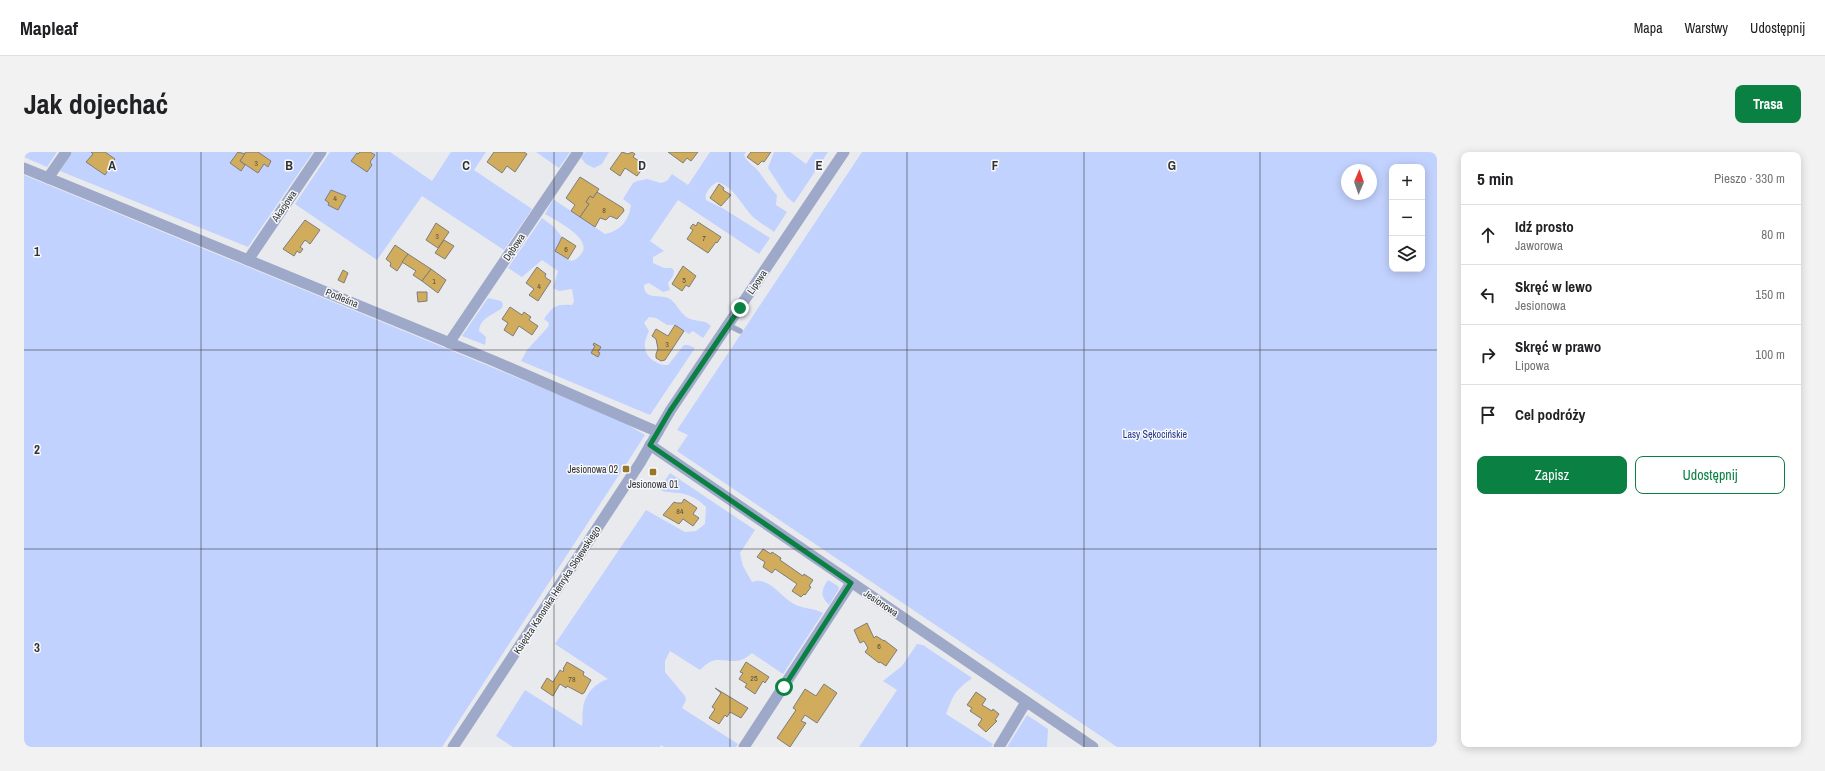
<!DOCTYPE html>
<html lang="pl">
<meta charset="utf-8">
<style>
:root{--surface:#fff;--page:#f2f2f2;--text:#202124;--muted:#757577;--line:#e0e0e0;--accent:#0b8043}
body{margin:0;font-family:"Archivo Narrow",sans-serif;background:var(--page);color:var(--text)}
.controls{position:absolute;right:12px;top:12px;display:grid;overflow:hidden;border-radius:8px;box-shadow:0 2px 10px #0003}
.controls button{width:36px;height:36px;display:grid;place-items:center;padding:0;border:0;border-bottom:1px solid var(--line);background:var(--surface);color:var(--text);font:20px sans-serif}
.compass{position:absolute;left:1317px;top:12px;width:36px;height:36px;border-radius:50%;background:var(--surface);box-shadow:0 2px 10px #0003;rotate:2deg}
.stop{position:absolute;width:12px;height:12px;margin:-9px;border:3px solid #0b8043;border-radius:50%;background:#fff}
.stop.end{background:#0b8043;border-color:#fff;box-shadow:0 1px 4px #0008}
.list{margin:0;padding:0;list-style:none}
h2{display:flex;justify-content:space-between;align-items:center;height:52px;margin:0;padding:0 16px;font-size:17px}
h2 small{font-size:13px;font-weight:400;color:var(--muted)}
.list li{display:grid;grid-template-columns:26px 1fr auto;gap:12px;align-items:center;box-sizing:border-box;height:60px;padding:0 16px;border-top:1px solid var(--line)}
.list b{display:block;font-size:15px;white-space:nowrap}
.list p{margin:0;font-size:13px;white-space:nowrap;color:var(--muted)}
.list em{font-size:13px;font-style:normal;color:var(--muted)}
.actions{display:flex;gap:8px;padding:12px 16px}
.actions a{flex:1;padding:9px 0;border:1px solid var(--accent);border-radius:8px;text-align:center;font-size:14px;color:var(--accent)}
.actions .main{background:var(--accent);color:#fff}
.icon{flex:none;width:22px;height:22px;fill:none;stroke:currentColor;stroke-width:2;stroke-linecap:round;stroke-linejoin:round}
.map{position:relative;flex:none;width:1413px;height:595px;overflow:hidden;border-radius:8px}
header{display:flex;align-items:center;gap:24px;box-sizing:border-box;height:56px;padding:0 20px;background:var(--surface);border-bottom:1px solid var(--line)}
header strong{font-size:19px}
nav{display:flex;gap:22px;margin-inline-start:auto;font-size:14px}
.intro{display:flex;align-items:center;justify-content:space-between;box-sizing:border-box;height:96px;padding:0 24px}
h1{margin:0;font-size:28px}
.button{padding:10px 18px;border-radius:8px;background:var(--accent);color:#fff;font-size:14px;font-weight:700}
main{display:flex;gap:24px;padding:0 24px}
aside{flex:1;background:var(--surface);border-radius:8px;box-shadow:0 2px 10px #0003}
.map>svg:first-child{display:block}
.green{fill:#c2d2fe;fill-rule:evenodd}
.building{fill:#d1ac5c;stroke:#7e7d7a}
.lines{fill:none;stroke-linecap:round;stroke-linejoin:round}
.service{stroke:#9ea9c9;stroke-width:5.5}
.minor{stroke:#9ea9c9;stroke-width:11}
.tertiary{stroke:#9ea9c9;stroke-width:11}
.route{stroke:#0b8043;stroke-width:5}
.grid{fill:none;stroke:#313233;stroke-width:1;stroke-opacity:0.55}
.poi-dot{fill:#997621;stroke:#f6f8fb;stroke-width:1.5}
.labels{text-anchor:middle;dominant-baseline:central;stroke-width:3;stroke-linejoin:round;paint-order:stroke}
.number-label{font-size:8px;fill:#59503d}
.street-label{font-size:10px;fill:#313233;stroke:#f6f8fb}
.park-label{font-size:10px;fill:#253587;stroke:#f6f8fb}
.poi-label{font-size:10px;fill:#313233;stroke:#f6f8fb;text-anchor:end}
.grid-label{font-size:13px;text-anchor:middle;font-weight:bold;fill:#313233;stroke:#f6f8fb;stroke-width:3;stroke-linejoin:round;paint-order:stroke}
</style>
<header>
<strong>Mapleaf</strong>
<nav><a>Mapa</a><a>Warstwy</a><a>Udostępnij</a></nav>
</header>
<div class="intro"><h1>Jak dojechać</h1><a class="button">Trasa</a></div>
<main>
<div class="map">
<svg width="1413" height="595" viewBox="0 0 1413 595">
<rect width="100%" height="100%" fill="#e9eaed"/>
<g class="green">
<path d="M0,0H33L23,15L0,5Z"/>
<path d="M48,0H289L224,95L36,19Z"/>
<path d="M306,0H366L408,29L427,0H462L450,18L508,57L480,98L398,44L353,108L271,52Z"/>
<path d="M512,0H546L535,16Z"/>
<path d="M561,0H585L578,12L570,16L562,12L557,6Z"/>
<path d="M686,0H722L720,3C723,11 730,13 735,20C741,28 746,36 753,43L752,53L763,60L750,80C743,75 736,71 729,65C718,54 710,34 693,30C687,34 680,40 682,48L700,57L746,86L735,102L654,48L626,89L640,99L629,105V111L640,116H648L650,119L649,124L644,131L646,138L639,140L625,131L620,133C620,148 634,142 644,146C653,150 655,161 664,166C672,170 680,167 687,174L679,186L669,179L665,182L651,173H643L632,166L625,165L620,171L625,179C623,184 620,190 621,195C621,205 634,214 644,213L660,193H664L671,196L626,263L497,209L503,198L524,175L525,171L520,167C530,153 532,152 548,153L550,150L548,137L535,139L529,136L534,119L518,108L498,125L484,116L518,66L530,75L538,85L532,99L547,109C552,108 554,106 557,102C570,87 531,68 521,62L529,47L581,82C597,79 605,68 607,53L599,47L609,31L613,29L623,27L637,31L643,29L648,22L664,33Z"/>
<path d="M750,0H766L782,12L790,0H804L770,51L763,45L744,16Z"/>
<path d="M838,0H1413V595H1093L653,299L664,283L653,278ZM1368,15H1398V117H1368ZM1323,18H1347V42H1323Z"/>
<path d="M0,23L596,268L621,283L418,595H0Z"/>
<path d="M464,146L477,149L479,152L478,156C469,163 456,166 455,179L462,185L461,193L438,184Z"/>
<path d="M646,321L731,378L716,401L719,414L728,430C745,423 758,447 772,453C781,457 790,456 799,461L759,522L728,501C713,514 707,507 692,508C685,509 680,514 676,518L646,499L641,509V520L661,544L662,548L658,556L714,592L712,595H640L637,593L636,595H489L472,584L501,538L558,574C559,568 558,563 559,557C560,543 571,531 584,527L531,492L622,358L661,380L672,379L681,372L682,355C674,347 665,342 654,341C647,340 641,341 635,337Z"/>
<path d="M804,428L814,434L815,437L805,453C796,444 797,438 804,428Z"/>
<path d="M893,492L899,493L948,526C931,539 930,541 922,562L969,592L967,595H835L873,538L859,529L878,514Z"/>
<path d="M1003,563L1024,577L1023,595H983Z"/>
</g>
<g class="building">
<path d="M67,0H81L91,7L81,23L62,10L69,2Z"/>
<path d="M214,0L221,2L216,9L221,13L217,19L206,11Z"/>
<path d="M222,0H234L247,9L244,15L240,12L234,21L216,9Z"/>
<path d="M336,0H346L351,3L346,10L348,13L343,20L327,9L333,1L334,2Z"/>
<path d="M470,0H500L503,2L491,20L483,14L478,21L463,10Z"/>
<path d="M598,0L604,2L608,0L611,2L609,5L621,13L613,24L601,16L596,24L586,17Z"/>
<path d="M644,0H674L667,9L663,6L659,11Z"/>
<path d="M727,0H747L740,10L738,9L734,13L723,5Z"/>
<path d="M556,25L575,37L569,46L566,44L562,50L565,52L556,65L547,59L551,53L542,46Z"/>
<path d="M695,32L700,36L699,38L707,43L697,54L686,46Z"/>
<path d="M307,38L322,44L314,58L304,53L305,51L301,48Z"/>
<path d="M573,40L599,56L600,59L593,67L586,64L582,68L576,66L571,75L556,65L565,52L562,50L566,44L569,46Z"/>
<path d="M281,68L296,78L286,92L281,88L276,95L279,97L276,101L273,99L270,104L259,97Z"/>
<path d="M674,70L697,85L693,91L692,90L684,101L663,87L669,78L666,76L669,72L672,74Z"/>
<path d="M412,71L425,80L414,96L402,88Z"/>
<path d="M538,85L552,94L544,107L531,99Z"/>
<path d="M420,88L430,94L421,107L411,101Z"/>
<path d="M371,93L384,102L373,119L366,114L367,111L362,107Z"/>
<path d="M384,102L407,117L398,129L389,123L392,119L378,110Z"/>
<path d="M659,114L672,124L665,135L662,133L658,139L648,132Z"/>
<path d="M513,115L522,122L521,124L522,126L527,129L514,149L505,143L510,137L502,131Z"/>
<path d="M407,117L422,128L414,141L398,129Z"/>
<path d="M319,118L324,121L320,131L314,128Z"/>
<path d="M393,140H403V149L394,150Z"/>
<path d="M486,155L498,163L500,160L507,165L505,168L514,174L508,183L495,174L489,184L480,178L484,171L478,167Z"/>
<path d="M651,173L660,179L641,208L637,209L632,206V202L634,197L632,187L628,184L632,177L644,184Z"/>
<path d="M570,191L577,195L574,200L576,201L574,205L567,201L571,194L569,193Z"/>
<path d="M660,347L673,356L669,362L675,366L669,374L659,367L655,372L639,363L650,350L653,351H658Z"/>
<path d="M739,397L747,402L748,400L757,406L756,408L779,424L780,422L789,428L785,434L787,435L781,443L780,442L777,445L768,439L773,432L751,417L748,421L739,415L741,410L733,405Z"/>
<path d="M843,471L850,486L852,484L860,489V488L873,498L862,514L856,510L855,511L841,500L844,496L840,489L836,491L830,478Z"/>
<path d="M543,510L560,520L559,523L567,528L560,541L558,542L543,534L542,536L536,532L529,544L517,536L523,526L529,530L536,518L539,520L540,517H539Z"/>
<path d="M722,510L745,525L741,531L739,529L731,542L721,535L723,532L715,527L719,521L716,520Z"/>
<path d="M800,532L813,541L793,571L781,563L777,569L782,571L766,595L753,586L772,558L769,556L781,537L792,544Z"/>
<path d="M691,536L724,556L717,566L706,560L703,565L701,563L695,572L685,566L691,557L688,555L697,541Z"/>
<path d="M952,540L962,547L958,553L968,559L969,557L975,562L971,568L973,569L962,580L954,573L958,567L946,559L948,556L943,553Z"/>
</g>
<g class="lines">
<path class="service" d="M704,173L716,179"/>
<g class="minor">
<path d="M0,16L470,209L634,280"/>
<path d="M24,26L42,0"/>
<path d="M224,108L297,0"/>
<path d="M425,191L554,0"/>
<path d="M626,293L1069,595"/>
<path d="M720,595L827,431"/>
<path d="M975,595L1002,550"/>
</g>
<path class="tertiary" d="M429,595L616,311L646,259L820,0"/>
</g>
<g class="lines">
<path class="route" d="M716,156L646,259L626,293L827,431L760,535"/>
</g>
<path class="grid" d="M177,0V595M353,0V595M530,0V595M706,0V595M883,0V595M1060,0V595M1236,0V595M0,198H1413M0,397H1413"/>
<g class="poi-dot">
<rect x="598" y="313" width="8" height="8" rx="2"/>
<rect x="625" y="316" width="8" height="8" rx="2"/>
</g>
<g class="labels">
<g class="number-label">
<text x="232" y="11">3</text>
<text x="311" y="46">4</text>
<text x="580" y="58">8</text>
<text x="413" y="84">3</text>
<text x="680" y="86">7</text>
<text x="542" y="97">6</text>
<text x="660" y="128">5</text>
<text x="410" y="129">1</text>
<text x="515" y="134">4</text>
<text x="643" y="192">3</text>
<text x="656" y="359">84</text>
<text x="855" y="494">6</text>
<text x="730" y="526">25</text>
<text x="548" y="527">78</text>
</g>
<g class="street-label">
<text transform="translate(260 54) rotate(-56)">Akacjowa</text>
<text transform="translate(490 95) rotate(-56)">Dębowa</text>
<text transform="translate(733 130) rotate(-56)">Lipowa</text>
<text transform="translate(318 146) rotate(22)">Podleśna</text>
<text transform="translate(533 438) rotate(-57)">Księdza Kanonika Henryka Słojewskiego</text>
<text transform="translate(857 451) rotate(34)">Jesionowa</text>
</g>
<g class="park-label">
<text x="1131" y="282">Lasy Sękocińskie</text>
</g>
<g class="poi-label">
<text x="594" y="317">Jesionowa 02</text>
<text x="629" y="332" text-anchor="middle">Jesionowa 01</text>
</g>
</g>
<g class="grid-label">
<text x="88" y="18">A</text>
<text x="265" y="18">B</text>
<text x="442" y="18">C</text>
<text x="618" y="18">D</text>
<text x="795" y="18">E</text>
<text x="971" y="18">F</text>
<text x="1148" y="18">G</text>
<text x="13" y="104">1</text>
<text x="13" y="302">2</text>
<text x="13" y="500">3</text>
</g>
</svg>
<div class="controls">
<button>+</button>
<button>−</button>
<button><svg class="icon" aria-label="layers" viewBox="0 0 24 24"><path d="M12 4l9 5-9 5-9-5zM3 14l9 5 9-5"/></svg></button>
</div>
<svg class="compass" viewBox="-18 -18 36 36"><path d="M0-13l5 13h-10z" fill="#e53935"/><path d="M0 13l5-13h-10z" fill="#757577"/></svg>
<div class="stop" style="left:760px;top:535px"></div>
<div class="stop end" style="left:716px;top:156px"></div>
</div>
<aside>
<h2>5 min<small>Pieszo · 330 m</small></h2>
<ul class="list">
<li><svg class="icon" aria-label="ahead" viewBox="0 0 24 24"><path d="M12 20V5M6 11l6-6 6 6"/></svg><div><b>Idź prosto</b><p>Jaworowa</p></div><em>80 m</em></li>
<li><svg class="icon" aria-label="left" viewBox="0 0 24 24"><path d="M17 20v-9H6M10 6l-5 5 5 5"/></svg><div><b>Skręć w lewo</b><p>Jesionowa</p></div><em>150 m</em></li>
<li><svg class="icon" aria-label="right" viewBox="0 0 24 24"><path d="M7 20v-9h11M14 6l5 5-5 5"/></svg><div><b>Skręć w prawo</b><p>Lipowa</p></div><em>100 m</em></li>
<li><svg class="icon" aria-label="arrive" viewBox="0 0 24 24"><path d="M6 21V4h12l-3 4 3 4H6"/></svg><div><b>Cel podróży</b></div></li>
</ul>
<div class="actions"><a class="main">Zapisz</a><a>Udostępnij</a></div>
</aside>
</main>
